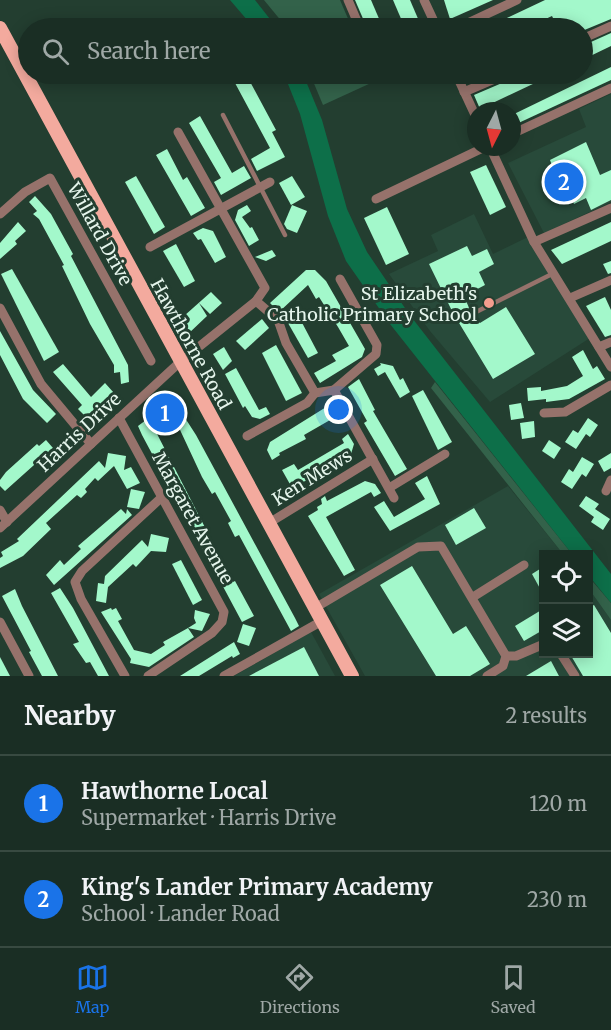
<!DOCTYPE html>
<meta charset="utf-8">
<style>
:root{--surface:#1a2e24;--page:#273a31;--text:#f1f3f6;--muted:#9fa8a6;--line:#384a41;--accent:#1a73e8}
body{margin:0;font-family:Merriweather,serif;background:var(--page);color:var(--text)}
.controls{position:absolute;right:18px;bottom:18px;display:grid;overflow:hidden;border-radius:0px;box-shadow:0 3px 15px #0003}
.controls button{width:54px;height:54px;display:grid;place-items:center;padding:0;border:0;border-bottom:2px solid var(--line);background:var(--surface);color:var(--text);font:30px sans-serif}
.compass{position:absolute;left:467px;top:102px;width:54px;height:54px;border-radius:50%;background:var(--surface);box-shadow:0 3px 15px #0003;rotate:186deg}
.you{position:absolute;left:339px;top:410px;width:21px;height:21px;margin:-15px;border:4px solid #fff;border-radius:50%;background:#1a73e8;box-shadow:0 0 0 9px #1a73e833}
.badge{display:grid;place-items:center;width:39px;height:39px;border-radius:50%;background:var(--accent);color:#fff;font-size:20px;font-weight:700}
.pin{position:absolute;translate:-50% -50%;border:3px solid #fff;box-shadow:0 2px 6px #0006}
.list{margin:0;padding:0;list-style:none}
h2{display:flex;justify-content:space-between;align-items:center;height:78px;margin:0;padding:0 24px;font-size:26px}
h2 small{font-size:20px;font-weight:400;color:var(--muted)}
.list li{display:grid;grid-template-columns:39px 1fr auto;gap:18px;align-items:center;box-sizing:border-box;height:96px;padding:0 24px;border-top:2px solid var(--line)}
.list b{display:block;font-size:22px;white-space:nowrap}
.list p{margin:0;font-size:20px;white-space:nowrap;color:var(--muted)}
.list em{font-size:20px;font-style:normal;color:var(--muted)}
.icon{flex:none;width:33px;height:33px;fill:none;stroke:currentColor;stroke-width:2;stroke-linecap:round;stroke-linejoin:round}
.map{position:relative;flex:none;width:611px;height:676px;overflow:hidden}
.search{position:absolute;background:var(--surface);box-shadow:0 3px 15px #0003;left:18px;right:18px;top:18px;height:66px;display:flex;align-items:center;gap:15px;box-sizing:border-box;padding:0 21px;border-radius:33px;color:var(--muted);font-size:22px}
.sheet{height:270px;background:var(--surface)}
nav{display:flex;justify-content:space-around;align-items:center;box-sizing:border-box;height:84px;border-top:2px solid var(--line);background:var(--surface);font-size:16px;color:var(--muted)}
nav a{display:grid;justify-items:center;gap:3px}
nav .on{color:var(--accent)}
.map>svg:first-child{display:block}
.built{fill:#284a3a}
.green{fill:#33624a}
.water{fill:#0d6f49}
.building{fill:#a3f8cb}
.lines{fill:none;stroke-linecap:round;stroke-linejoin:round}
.service{stroke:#96726b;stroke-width:4.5}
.minor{stroke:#96726b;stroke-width:9}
.primary{stroke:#f3aa9e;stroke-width:14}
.poi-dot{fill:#f59d8e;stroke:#233e30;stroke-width:2}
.labels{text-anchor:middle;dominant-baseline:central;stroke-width:6;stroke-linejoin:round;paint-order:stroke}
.street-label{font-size:18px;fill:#e5f5ec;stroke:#233e30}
.poi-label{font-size:18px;fill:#e5f5ec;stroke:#233e30;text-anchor:end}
</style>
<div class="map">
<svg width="611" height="676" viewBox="0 0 611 676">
<rect width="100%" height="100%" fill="#233e30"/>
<g class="built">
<path d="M611,94V202L544,233L508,163L586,127L579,109Z"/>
<path d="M474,214L493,254L528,237L590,338L490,402L430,331L389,274L438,251L431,235Z"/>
<path d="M508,486L563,554H544V654H588L589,589L611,620V676H365L319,594Z"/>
<path d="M311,632L335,676H234Z"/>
</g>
<g class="green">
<path d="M264,0H340L352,28H287Z"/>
<path d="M310,74H367L371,83L323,105Z"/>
<path d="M435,382L572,554H563L431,388Z"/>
<path d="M588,576L611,603V620L589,589Z"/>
</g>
<g class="water">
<path d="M230,0H255L277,28H254Z"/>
<path d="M284,74H303L322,120L347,209L367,252L409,314L611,574V603L589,576L588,554H572L390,324L346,261L328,216L300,114Z"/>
</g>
<g class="building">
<path d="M355,0H371L383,28H367Z"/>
<path d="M393,0H410L422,28H405Z"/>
<path d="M444,0H493L450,19Z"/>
<path d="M545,0H611V19L582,31V28H558L552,16L526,28H486Z"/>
<path d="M611,33V46L582,60V46Z"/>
<path d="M611,67V80L512,126V115Z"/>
<path d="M466,74H490L468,83Z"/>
<path d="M513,74H554L480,109L474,95L509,80Z"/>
<path d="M247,76L276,130L272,132L285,157L257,171L251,159L270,148L235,83Z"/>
<path d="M200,116L232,173L244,166L251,178L221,195L214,182L221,178L189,123Z"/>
<path d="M586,142L600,175L611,170V200L591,210L586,198L574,204L563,175L556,176L550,160Z"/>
<path d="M167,149L183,180L187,177L205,208L191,216L156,155Z"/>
<path d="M486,165L506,207L490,215L470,172Z"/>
<path d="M136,176L165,227L154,234L125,182Z"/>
<path d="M292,176L305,197L291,205L279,183Z"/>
<path d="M35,196L51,214L73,254L71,256L128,365L129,382L121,384L120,372L114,373V365L90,324L62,266L64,265L39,219L33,214L37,211L29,202Z"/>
<path d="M247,205L251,211L242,217L250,228L252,227L259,240L249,246L235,220L238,210Z"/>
<path d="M292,205L307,211L297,233L287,229L284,224Z"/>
<path d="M387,207L409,254L386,265L364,218Z"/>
<path d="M18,222L26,231L15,241L17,244L0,259V243Z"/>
<path d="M611,222V241L562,264L551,250Z"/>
<path d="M203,228L213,231L226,257L215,263L201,239L198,240L193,233Z"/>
<path d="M176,244L195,281L184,287L163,251Z"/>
<path d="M467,246L472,256L487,249L494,264L479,272L485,285L464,296L472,315L480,323L506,307L535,354L493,379L453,313L429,264Z"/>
<path d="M272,250L276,256L266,261L255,257Z"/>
<path d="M611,261V273L608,274L603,264Z"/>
<path d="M12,269L59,352L44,361L1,274Z"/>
<path d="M306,270H315L326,281L365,349L362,357L320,383L314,373L336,361L332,355L349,346L338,327L319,297L316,299L308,285L279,312L270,303Z"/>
<path d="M211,292L222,303L210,314L199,303L207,316L187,335L175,324Z"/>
<path d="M605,297L611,310V335L605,337L586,306Z"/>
<path d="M299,317L318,353L308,358L288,323Z"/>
<path d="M262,319L269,328L245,350L236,341Z"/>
<path d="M0,331L33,390L56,414L47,423L23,399L0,355Z"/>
<path d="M276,345L302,393L286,401L262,353Z"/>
<path d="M224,347L232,361L223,370L213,354Z"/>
<path d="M583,350L593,369L597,366L605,379L569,399L546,402V399L528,401L527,388L541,387V391L567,386L583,376L572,357Z"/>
<path d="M380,363L393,366L400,380L403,378L410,392L400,398L385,372L378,376L374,369L381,365Z"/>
<path d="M63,364L91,397L105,383L114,393L86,417L78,409L82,405L53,372Z"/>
<path d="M236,368L259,410L266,407L270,414L260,419L252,417L245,406L243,408L225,374Z"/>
<path d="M359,379L375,410L373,411L407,469L395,476L364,423L367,421L348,387Z"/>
<path d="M423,390L452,442L438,450L412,396Z"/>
<path d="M521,403L524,418L511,420L509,405Z"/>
<path d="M331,404L337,416L304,435L306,439L279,453L280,455L272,460L267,450L270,442Z"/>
<path d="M174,405L178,407L196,435L295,618L299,626L291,631L239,535L235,537L228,523L231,521L215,492L212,494L202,477L174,417L154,428L233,582L235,581L254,616L242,622L142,435L138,426L154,414Z"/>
<path d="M588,418L598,425L590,437L586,434L576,449L565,442L573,430L578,433Z"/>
<path d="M534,421L535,437L522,439L520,423Z"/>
<path d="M348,434L354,444L351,454L318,471L320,474L314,478L291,486L282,470L294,464L298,470L344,443L342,439Z"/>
<path d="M46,440L53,448L5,491L0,486V480L6,472L37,444L39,446Z"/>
<path d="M549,440L561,448L554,459L542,451Z"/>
<path d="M108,453L126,456L124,470L131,467L140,483L127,489L114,466L98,481L95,478L85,489L87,492L81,498L77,495L46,523L51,529L23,556L0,568V558L3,556L1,552L19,541L17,539L99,461L105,468Z"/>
<path d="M611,453V468L604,472L598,461Z"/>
<path d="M582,457L594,464L586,477L582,474L572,489L561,482L569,469L573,472Z"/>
<path d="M427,476L440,504L390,531L374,507L384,501L394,517L425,499L415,483Z"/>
<path d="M365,481L375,484L381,493L374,497L371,492L326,517L355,570L344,576L308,516L318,510L317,507L322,504L321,499L325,496L327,501Z"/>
<path d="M131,489L145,492L139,509L127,507Z"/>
<path d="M586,496L599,504L595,509L610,519L603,530L591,522L594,517L579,506Z"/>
<path d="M474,508L486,528L456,545L445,525Z"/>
<path d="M121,509L126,514L127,509L132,515L54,585L46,575L60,560L64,565L81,549L78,546Z"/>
<path d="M151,534L169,538L166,552L151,551L136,567L133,564L108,587L106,603L96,601L98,583L104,584L105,576L142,540L148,547Z"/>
<path d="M181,560L202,600L193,605L172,564Z"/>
<path d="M412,566L453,634L466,626L490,664L470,676H436L380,585Z"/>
<path d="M543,567V594L532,574Z"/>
<path d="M60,588L73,608L109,676H98L90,662L86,663L73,644L79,642L51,593Z"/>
<path d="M15,589L22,606L58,676H42L29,652L31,651L2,596Z"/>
<path d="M594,605L611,633V676H583L570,654H588V608Z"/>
<path d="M111,608L112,610L116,608L122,619L118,621L134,650L151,654L165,645L163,642L188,628L194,637L149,667L130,663L131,659L101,612Z"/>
<path d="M543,609V630L524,641L515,626Z"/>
<path d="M195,610L210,614L202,631L188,628L196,623L194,618Z"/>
<path d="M243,624L256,628L249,646L237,642Z"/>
<path d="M234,642L240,654L233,658L232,656L199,676H180Z"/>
<path d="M304,647L319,676H249Z"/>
<path d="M0,657L10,676H0Z"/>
<path d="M551,661L559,676H526Z"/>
</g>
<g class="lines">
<g class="service">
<path d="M223,115L285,235"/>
<path d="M476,312L554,273"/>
</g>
<g class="minor">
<path d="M348,0L360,28"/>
<path d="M424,0L437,28"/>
<path d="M457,28L517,0"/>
<path d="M582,39L611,26"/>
<path d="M456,74L476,117"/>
<path d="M464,92L506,74"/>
<path d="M512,134L611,88"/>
<path d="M490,147L534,242L611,367"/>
<path d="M376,199L485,147"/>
<path d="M0,214L25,192L50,178L151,361"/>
<path d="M534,242L611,208"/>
<path d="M150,247L270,182"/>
<path d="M570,298L611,280"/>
<path d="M256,301L278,320L286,343L315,393L334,390L394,498"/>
<path d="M0,308L41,384L91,444"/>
<path d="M599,347L611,342"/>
<path d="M334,390L376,354L377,345L340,279"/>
<path d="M544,413L565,412L611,385"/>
<path d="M119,418L224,612L222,622L212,633L148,676"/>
<path d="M247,436L307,403L315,393"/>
<path d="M389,488L445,454"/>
<path d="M606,491L611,480"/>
<path d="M0,510L7,522"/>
<path d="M269,523L373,459"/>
<path d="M0,528L180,362L256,301L265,288L178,132"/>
<path d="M473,597L524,565"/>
<path d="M315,608L418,547L441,546L506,656L503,666L487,676"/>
<path d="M0,622L29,676"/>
<path d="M561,654L575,676"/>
<path d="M506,656H516L544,644"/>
<path d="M125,676L81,599L75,582L82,571L162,497"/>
<path d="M224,676L322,621"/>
</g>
<path class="primary" d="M0,28L352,676"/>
</g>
<circle class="poi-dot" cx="489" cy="303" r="6"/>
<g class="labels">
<g class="street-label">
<text transform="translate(100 234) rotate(61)">Willard Drive</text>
<text transform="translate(191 344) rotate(61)">Hawthorne Road</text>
<text transform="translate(79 432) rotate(-43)">Harris Drive</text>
<text transform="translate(312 477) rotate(-32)">Ken Mews</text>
<text transform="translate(193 518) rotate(61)">Margaret Avenue</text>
</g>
<g class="poi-label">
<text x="477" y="293">St Elizabeth's<tspan x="477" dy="21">Catholic Primary School</tspan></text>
</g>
</g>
</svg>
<div class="controls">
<button><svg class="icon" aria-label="locate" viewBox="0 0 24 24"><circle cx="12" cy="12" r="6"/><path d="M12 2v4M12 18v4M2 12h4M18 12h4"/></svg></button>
<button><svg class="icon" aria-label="layers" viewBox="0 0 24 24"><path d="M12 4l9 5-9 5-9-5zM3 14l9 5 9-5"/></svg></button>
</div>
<svg class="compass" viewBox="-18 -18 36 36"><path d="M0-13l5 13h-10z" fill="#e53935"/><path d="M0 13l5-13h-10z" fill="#9fa8a6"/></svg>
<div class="you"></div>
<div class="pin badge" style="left:165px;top:413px">1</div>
<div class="pin badge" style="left:564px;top:182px">2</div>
<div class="search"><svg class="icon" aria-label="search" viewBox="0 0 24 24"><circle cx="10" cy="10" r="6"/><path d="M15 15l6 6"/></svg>Search here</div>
</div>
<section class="sheet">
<h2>Nearby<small>2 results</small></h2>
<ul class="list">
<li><span class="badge">1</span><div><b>Hawthorne Local</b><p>Supermarket · Harris Drive</p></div><em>120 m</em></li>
<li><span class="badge">2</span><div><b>King's Lander Primary Academy</b><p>School · Lander Road</p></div><em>230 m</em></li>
</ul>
</section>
<nav>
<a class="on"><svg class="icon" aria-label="map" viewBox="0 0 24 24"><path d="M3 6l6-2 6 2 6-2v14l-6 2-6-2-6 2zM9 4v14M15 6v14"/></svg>Map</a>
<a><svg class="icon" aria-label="directions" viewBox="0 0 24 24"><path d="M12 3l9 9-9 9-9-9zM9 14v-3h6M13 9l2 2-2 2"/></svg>Directions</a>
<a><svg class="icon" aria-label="saved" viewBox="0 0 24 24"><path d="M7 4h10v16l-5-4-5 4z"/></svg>Saved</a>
</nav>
